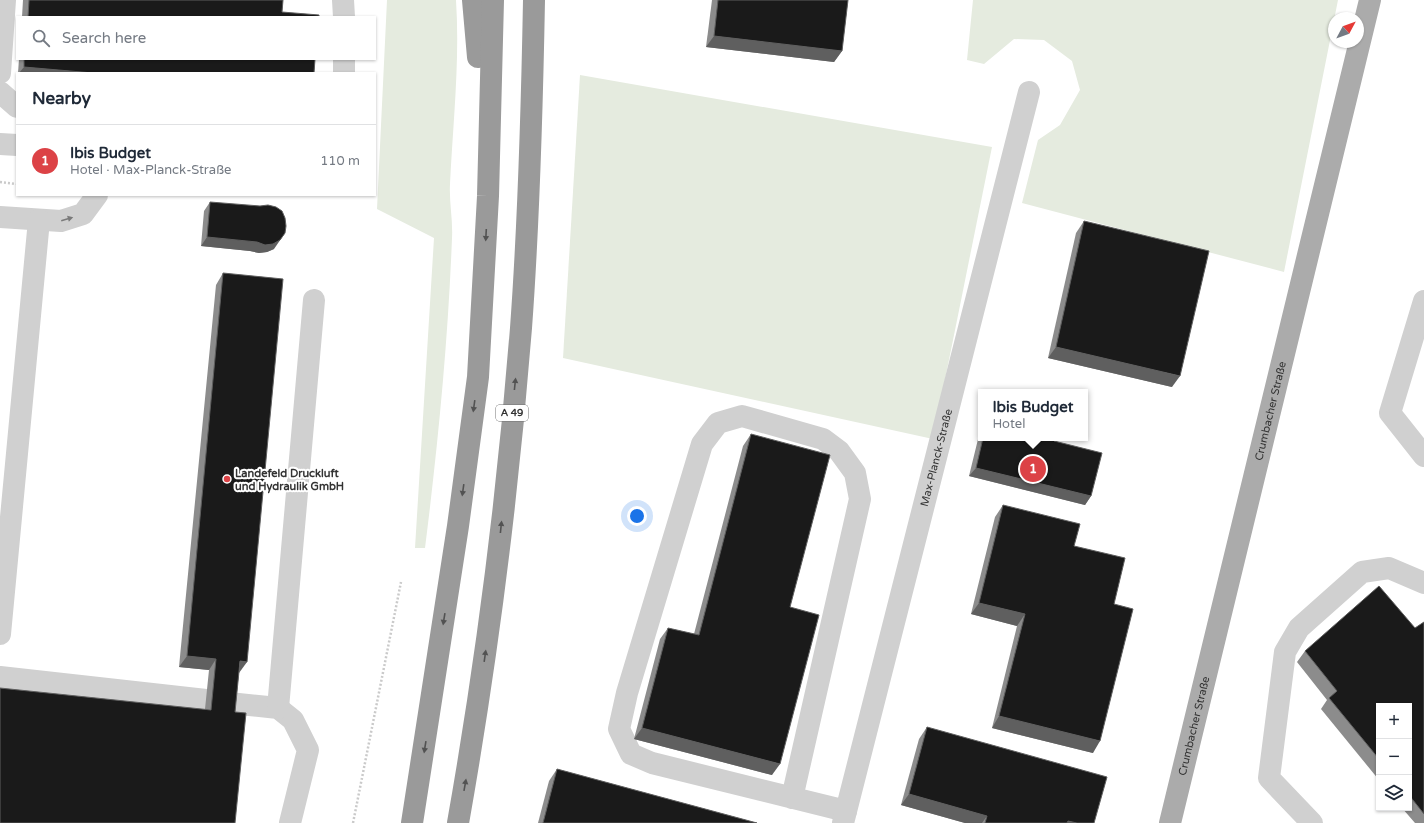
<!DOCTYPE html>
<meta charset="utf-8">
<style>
:root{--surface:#fff;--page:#f6f6f7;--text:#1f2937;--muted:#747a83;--line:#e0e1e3;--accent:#dc4246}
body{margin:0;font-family:"Varela Round",sans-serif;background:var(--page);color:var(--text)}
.controls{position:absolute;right:12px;bottom:12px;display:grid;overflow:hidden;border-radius:0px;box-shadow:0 1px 3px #0004}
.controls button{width:36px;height:36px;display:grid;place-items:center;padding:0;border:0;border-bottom:1px solid var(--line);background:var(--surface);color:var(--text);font:20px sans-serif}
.compass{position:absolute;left:1328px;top:12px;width:36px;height:36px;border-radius:50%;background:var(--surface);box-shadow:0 1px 3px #0004;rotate:49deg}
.you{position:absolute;left:637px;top:516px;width:14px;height:14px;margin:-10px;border:3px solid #fff;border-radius:50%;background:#1a73e8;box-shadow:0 0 0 6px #1a73e833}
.badge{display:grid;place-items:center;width:26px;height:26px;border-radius:50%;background:var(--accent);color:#fff;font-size:13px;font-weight:700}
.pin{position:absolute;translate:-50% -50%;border:2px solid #fff;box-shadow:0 1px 4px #0006}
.popup{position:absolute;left:978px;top:389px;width:110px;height:52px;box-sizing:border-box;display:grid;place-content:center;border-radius:0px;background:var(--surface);filter:drop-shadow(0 1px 3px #0005);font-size:13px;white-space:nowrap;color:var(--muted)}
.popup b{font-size:15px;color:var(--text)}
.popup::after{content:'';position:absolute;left:50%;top:100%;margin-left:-8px;border:8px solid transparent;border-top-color:var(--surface)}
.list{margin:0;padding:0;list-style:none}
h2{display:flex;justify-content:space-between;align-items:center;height:52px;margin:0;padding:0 16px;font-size:17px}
h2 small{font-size:13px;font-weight:400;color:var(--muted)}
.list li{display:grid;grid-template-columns:26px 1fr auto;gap:12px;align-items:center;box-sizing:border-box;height:72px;padding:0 16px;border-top:1px solid var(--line)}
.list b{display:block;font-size:15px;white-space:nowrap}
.list p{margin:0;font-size:13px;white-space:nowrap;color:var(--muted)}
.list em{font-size:13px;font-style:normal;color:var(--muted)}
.icon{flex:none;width:22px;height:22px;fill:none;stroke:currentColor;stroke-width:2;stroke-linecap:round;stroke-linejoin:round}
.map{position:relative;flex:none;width:1424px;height:823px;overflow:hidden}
.search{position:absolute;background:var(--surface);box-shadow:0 1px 3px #0004;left:16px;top:16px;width:360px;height:44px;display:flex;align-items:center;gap:10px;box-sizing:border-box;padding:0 14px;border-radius:0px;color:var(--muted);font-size:15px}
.panel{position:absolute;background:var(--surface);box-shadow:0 1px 3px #0004;left:16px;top:72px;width:360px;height:124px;border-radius:0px}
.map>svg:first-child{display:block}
.green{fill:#e5ebdf}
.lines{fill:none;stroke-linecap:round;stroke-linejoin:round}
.path{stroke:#cacaca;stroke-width:2.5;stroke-dasharray:2 2;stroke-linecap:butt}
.minor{stroke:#d0d0d0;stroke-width:22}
.major{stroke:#ababab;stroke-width:22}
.highway{stroke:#9a9a9a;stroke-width:22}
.wall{fill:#8c8c8c}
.shaded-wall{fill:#5f5f5f}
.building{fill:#1a1a1a;stroke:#5f5f5f}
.oneway{fill:#7a7a7a}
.oneway2{fill:#525252}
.poi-dot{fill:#dc4246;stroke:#fff;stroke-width:1.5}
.labels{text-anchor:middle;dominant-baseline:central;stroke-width:4;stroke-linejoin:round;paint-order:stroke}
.shield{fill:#fff;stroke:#707070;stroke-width:1}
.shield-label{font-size:10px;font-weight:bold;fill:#333}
.street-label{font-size:11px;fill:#333;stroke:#fff}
.poi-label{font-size:11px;font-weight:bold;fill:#333;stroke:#fff;text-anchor:start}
</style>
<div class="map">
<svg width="1424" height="823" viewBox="0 0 1424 823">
<rect width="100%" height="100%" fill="#fff"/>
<g class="green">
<path d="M387,0H456C460,61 453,123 450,184C449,202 453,220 452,238C448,342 438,445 425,548H415L434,238L377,209Z"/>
<path d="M973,0H1338L1284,272L1022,203L1038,140L1060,125L1080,90L1072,61L1044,40L1014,39L984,64L967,60Z"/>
<path d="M580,75L992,147L933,439L563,358Z"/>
</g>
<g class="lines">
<g class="path">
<path d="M0,182L17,184"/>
<path d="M353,823L401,582"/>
</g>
<g class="minor">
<path d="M343,0L344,17"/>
<path d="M344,59V73"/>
<path d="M0,73L5,0"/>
<path d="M0,92L17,107"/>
<path d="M0,144L17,145"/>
<path d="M0,217L61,221L83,214L97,195"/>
<path d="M1424,301L1390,413L1424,456"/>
<path d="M0,634L39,220"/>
<path d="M0,677L206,700"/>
<path d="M229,703L278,708L293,720L308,750L290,823"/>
<path d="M278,708L314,300"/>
<path d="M792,798L860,499L855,473L839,451L823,439L742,416L718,423L702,444L627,693L619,729L631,754L652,763L846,811"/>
<path id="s1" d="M843,823L1029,92"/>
<path d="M1312,823L1269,778L1285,652L1299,628L1362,572L1389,568L1424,583"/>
</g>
<path class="major" id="s2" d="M1170,823L1370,0"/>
<g class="highway">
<path d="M473,0L478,57"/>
<path d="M412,823L458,526L478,377L488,196L493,0"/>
<path d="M458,823C487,659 508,494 521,328C529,219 532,109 534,0"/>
</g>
</g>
<g class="wall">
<path d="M23,0H283L282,12L319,17H22Z"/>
<path d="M712,0H848L842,51L834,62L706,47Z"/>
<path d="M19,59H315L314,73H18Z"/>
<path d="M210,202L274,249L267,252L259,253L250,251L201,246L204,211Z"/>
<path d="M1084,221L1172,387L1048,358L1076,233Z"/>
<path d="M223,273L239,673L235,712L205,709L209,670L179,667L216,285Z"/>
<path d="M981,430V438H1055L1054,441L1091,496L1085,505L969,476L980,431Z"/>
<path d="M751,434L790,607L772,775L634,739L660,639L668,628L694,634L743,446Z"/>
<path d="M1003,505L1074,546L1114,604L1093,753L992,728L1017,626L971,614L995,517Z"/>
<path d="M1424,622V823H1415L1402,808H1409V706H1379V780L1321,709L1327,700L1297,662L1305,651L1415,628Z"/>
<path d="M927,727L1094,823H965L901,805L919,739Z"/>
<path d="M557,769L757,823H538L549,781Z"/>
</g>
<g class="shaded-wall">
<path d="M714,36L842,51L834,62L706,47Z"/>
<path d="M24,67L93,73H19Z"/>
<path d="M285,233L274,249L267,252L259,253L250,251L201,246L207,237Z"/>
<path d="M1056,347L1180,376L1172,387L1048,358Z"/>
<path d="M976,468L1091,496L1085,505L969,476Z"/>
<path d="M979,603L1025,614L1017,626L971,614Z"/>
<path d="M187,656L216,659L209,670L179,667Z"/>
<path d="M240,661L247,662L239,673Z"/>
<path d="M999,716L1100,741L1093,753L992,728Z"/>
<path d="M642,728L780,764L772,775L634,739Z"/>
<path d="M909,794L987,816L982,823H965L901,805Z"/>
<path d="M1068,821L1077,823H1066Z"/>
</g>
<g class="building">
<path d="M29,0H283L282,12L319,15V17H28Z"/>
<path d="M718,0H848L842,51L714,36Z"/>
<path d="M24,59H315L314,73H93L24,67Z"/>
<path d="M210,202L260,206L268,205L276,207L282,211L285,218L286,226L285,233L280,240L273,244L265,245L257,242L207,237Z"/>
<path d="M1084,221L1209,251L1180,376L1056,347Z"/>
<path d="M223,273L283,279L247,662L240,661L235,712L246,713L235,823H0V688L211,710L216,659L187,656Z"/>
<path d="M751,434L830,455L790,607L819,615L780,764L642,728L668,628L699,635Z"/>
<path d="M983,438H1055L1054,441L1102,453L1091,496L976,468Z"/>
<path d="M1003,505L1080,524L1074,546L1125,558L1114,604L1133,609L1100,741L999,716L1025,614L979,603Z"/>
<path d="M1379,586L1415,628L1424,622V814L1409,795V706H1379V759L1329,698L1337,691L1305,651Z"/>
<path d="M927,727L1107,777L1094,823H1077L1068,821L1067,823H985L987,816L909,794Z"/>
<path d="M557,769L757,823H543Z"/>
</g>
<defs><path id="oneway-solid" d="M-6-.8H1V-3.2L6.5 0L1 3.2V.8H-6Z"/></defs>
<use class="oneway" href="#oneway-solid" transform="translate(67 219) rotate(-16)"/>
<g class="oneway2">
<use href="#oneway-solid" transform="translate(486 235) rotate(93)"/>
<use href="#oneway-solid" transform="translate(515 384) rotate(-84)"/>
<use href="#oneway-solid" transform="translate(474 406) rotate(98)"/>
<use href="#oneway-solid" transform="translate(463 490) rotate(98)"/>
<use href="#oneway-solid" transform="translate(501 527) rotate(-84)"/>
<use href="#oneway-solid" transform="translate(444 619) rotate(99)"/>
<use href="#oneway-solid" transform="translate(485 656) rotate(-82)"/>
<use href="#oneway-solid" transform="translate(425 747) rotate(99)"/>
<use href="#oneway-solid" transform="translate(465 785) rotate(-80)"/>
</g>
<circle class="poi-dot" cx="227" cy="479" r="4"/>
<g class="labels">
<rect class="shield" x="496" y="405" width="32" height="16" rx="3"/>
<g class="shield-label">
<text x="512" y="413">A 49</text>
</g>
<g class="street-label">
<text stroke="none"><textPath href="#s2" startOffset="424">Crumbacher Straße</textPath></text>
<text stroke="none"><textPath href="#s1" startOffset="377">Max-Planck-Straße</textPath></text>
<text stroke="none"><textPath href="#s2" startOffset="100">Crumbacher Straße</textPath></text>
</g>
<g class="poi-label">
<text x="235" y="473">Landefeld Druckluft<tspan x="235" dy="13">und Hydraulik GmbH</tspan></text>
</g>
</g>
</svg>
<div class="controls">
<button>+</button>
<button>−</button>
<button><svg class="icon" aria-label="layers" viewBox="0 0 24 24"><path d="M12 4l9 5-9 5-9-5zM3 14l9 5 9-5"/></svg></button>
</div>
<svg class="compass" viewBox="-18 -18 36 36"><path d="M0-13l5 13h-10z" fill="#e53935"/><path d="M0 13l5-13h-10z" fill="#747a83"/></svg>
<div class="you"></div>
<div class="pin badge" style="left:1033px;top:469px">1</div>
<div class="popup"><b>Ibis Budget</b>Hotel</div>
<div class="search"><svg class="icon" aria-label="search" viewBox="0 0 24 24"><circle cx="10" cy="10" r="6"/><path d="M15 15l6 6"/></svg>Search here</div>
<section class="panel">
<h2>Nearby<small></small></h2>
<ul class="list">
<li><span class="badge">1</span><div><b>Ibis Budget</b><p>Hotel · Max-Planck-Straße</p></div><em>110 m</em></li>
</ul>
</section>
</div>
